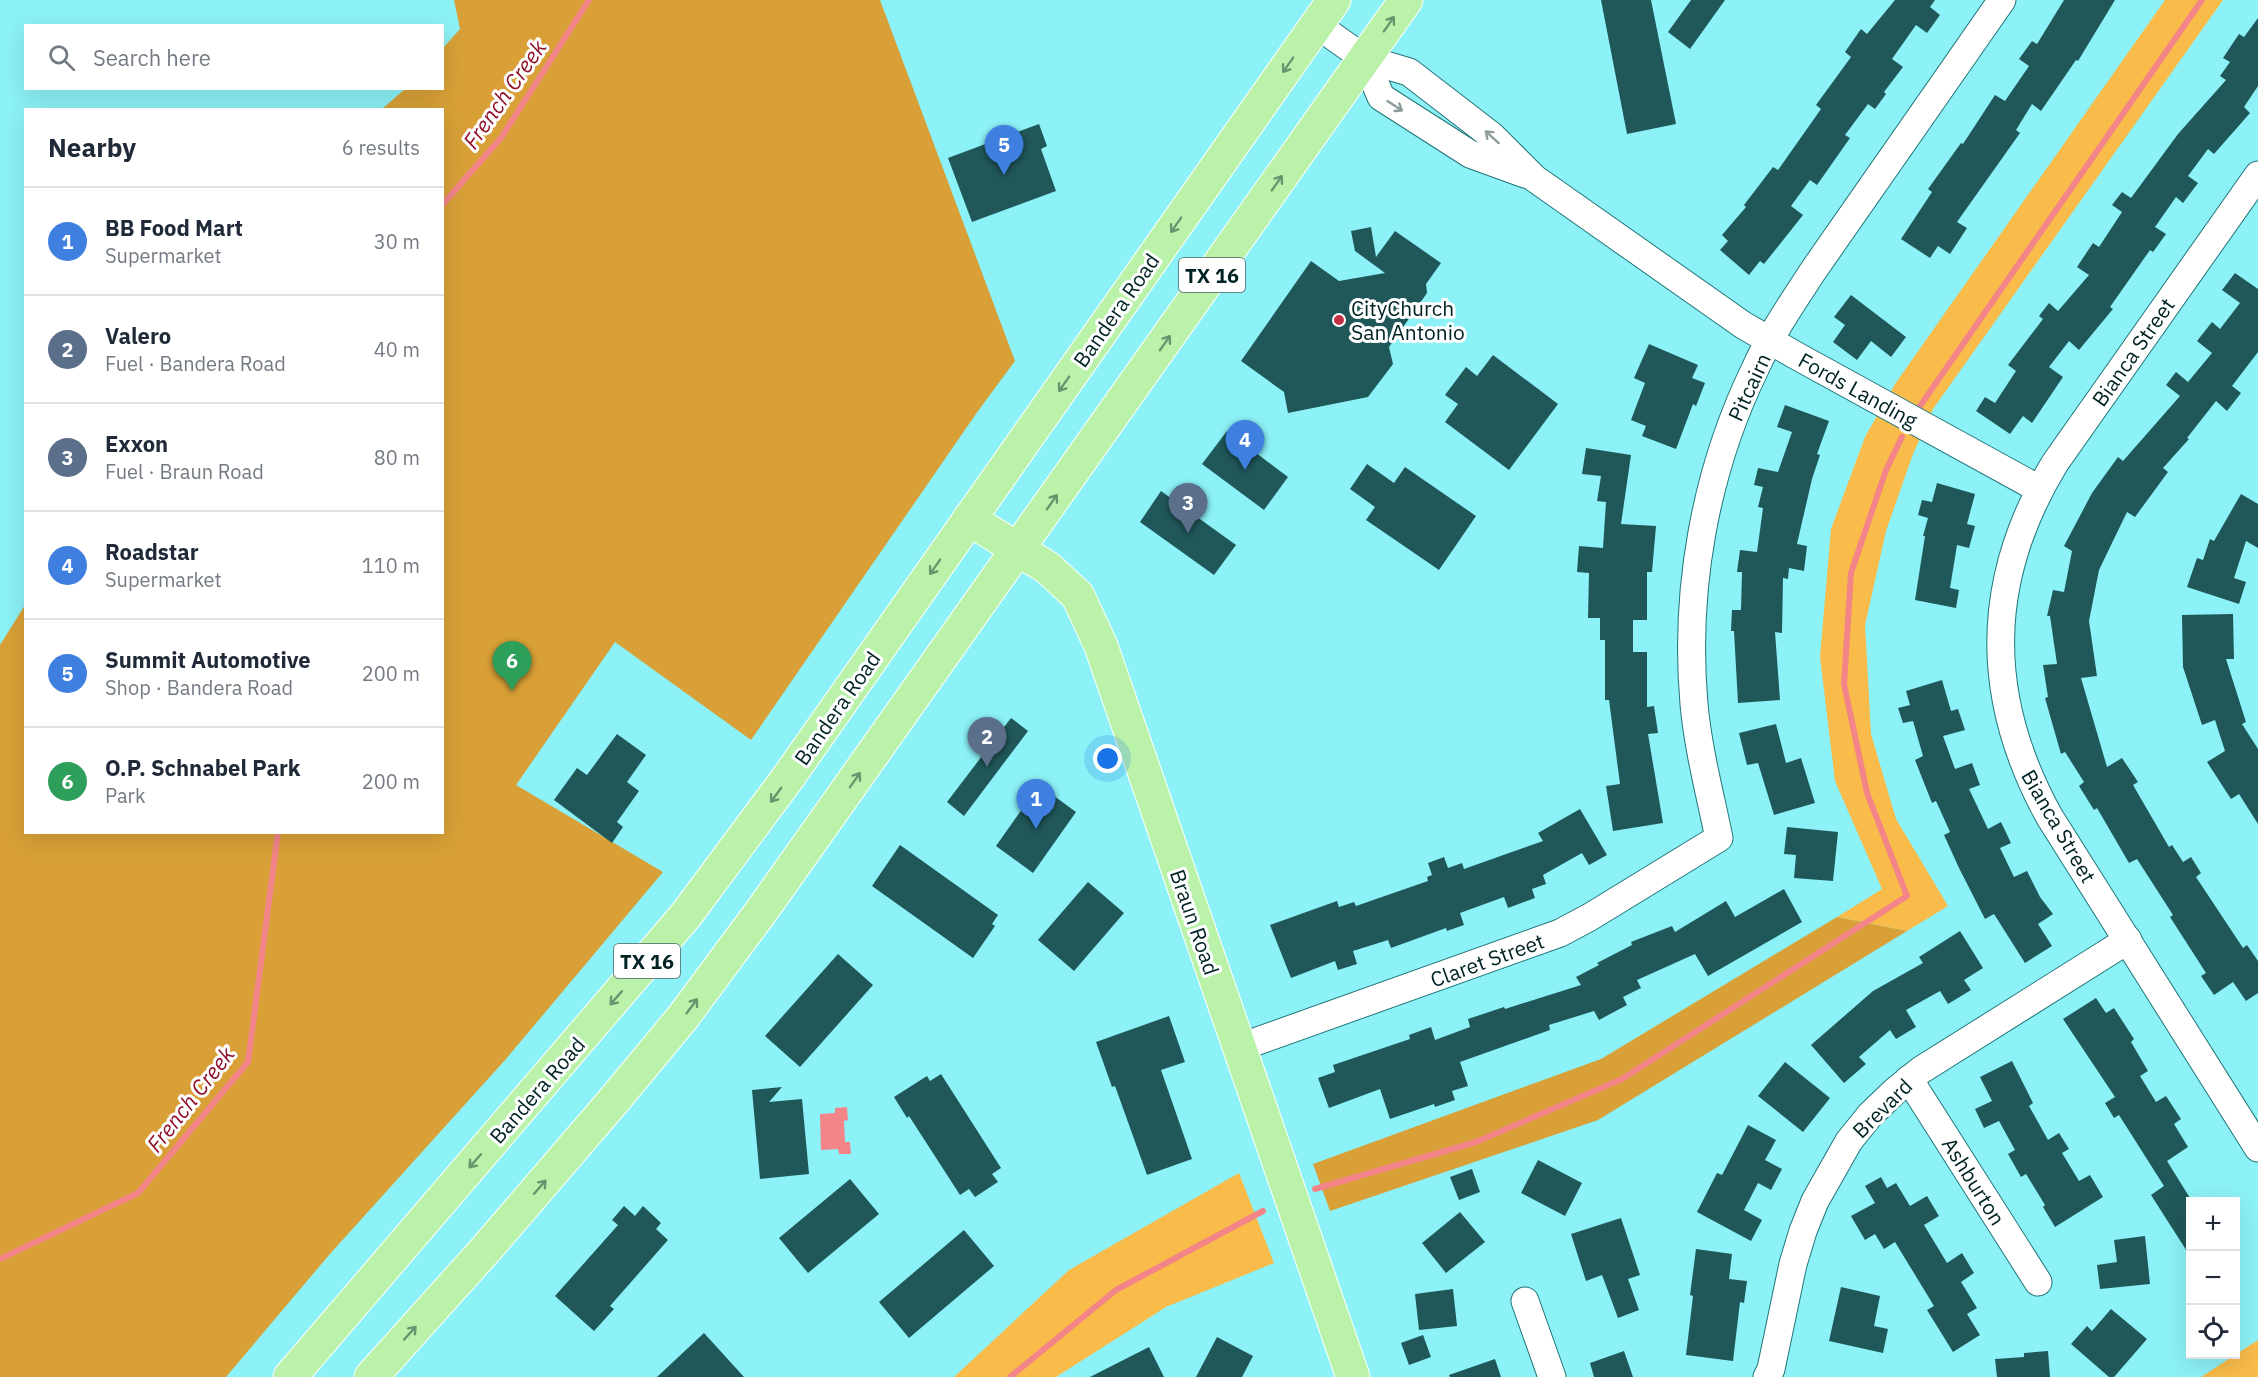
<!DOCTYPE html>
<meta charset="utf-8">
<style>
:root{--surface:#fff;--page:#f6f6f7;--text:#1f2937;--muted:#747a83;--line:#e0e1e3;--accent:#111827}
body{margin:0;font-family:"IBM Plex Sans",sans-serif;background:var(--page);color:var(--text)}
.controls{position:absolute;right:18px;bottom:18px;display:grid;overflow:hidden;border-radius:0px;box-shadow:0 6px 24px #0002}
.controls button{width:54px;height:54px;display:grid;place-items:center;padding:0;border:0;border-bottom:2px solid var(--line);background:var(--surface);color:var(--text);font:30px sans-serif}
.you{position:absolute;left:1108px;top:759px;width:21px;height:21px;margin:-15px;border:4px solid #fff;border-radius:50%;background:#1a73e8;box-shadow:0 0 0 9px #1a73e833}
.badge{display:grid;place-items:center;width:39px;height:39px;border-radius:50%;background:var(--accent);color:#fff;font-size:20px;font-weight:700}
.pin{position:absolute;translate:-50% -50px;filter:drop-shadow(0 2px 3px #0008)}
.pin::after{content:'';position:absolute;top:32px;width:21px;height:18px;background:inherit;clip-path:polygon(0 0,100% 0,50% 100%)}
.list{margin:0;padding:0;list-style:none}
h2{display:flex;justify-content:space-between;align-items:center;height:78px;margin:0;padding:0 24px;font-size:26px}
h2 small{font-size:20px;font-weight:400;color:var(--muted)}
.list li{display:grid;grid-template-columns:39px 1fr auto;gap:18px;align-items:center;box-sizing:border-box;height:108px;padding:0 24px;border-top:2px solid var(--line)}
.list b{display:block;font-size:22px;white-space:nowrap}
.list p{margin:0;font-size:20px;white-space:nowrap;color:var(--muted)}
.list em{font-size:20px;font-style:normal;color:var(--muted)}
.icon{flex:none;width:33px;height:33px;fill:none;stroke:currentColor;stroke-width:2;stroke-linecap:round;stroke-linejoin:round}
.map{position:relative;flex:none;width:2258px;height:1377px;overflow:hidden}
.search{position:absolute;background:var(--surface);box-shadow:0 6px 24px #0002;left:24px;top:24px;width:420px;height:66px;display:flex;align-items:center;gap:15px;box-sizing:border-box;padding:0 21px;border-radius:0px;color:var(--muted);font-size:22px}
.panel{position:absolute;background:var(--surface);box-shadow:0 6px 24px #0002;left:24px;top:108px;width:420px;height:726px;border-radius:0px}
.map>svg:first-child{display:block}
.green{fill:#f9bb49}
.forest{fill:#d8a037}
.water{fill:#f38588}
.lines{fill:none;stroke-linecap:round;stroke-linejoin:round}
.stream{stroke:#f38588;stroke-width:6}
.building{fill:#20585a}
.minor-casing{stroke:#227578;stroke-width:29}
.major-casing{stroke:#fff;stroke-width:35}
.minor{stroke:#fff;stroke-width:27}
.major{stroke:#baf2aa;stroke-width:33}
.oneway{stroke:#67956e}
.oneway2{stroke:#8d9c9c}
.poi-dot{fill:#c13143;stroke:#fff;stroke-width:2}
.labels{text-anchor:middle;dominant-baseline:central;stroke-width:6;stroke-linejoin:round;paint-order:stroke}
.shield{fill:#fff;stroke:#4d6566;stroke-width:1.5}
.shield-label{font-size:20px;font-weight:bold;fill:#012324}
.poi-label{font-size:21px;fill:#012324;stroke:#fff;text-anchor:start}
.street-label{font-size:21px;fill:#012324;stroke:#fff}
.water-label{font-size:22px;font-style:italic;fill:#901229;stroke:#fff}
</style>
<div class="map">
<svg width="2258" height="1377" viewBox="0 0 2258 1377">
<rect width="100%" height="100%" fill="#8cf2f7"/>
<g class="green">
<path d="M2165,0H2223L1933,409L1913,454L1886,531L1865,625L1871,734L1896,819L1948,906L1907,931L1837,917L1882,889L1835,781L1820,657L1831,529L1865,437L1895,384Z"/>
<path d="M1239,1173L1274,1263L1166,1307L1056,1377H954L1069,1270Z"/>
<path d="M2258,1340V1377H2201Z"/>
</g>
<g class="forest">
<path d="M454,0H880L1015,361L978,411L751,740L615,642L516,785L663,872L506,1059L329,1255L226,1377H0V645L25,605L26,832H442V110L382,109L405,89L442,88L443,48L460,29Z"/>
<path d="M1837,917L1907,931L1598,1120L1330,1211L1313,1164L1601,1059Z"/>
</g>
<path class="water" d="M847,1107L848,1120L844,1121L845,1142H850L851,1154H839L838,1149L821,1150L820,1114L835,1113V1108Z"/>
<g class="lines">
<g class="stream">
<path d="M442,205L501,138L589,0"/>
<path d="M1920,406L2202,0"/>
<path d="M1315,1189L1476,1142L1622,1079L1907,896L1867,793L1844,684L1851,573L1886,470L1902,437"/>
<path d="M0,1259L138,1193L248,1062L278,832"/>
<path d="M1010,1377L1116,1290L1263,1211"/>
</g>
</g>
<g class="building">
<path d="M1601,0H1651L1676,124L1627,134Z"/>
<path d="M1691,0H1725L1690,49L1668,32Z"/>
<path d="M1895,0H1935L1930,7L1940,15L1927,33L1916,25L1892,59L1903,67L1884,92L1886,94L1875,109L1868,104L1845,135L1850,138L1817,185L1810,180L1791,206L1803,215L1764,264L1760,261L1749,275L1720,250L1728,241L1722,235L1746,207L1744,205L1773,167L1778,170L1821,109L1816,105L1851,57L1845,52L1861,29L1867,34Z"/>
<path d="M2064,0H2115L2078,61L2076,60L2041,111L2032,104L2016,130L2020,133L1957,222L1967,228L1950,254L1938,246L1930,258L1901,239L1932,192L1928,189L1961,143L1963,144L1995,95L2005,101L2029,66L2019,59L2032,41L2037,44Z"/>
<path d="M2258,18V86L2244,107L2250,113L2214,154L2208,149L2188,176L2198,183L2183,203L2176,197L2155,227L2166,234L2153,252L2150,250L2110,307L2113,309L2079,350L2069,341L2049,367L2063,377L2032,423L2023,416L2010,434L1976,411L1985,397L1995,403L2016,371L2008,365L2043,319L2039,316L2049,303L2058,311L2089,275L2077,267L2093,243L2099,247L2122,212L2112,205L2122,192L2131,198L2178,134L2226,80L2220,76L2230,62L2223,58L2239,34L2244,37Z"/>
<path d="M1039,124L1047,146L1041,149L1056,191L972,222L948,158Z"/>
<path d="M1371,227L1376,257L1395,231L1441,263L1426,284L1427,293L1389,347L1393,364L1368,397L1288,413L1284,392L1241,361L1311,261L1339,281L1385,273L1355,251L1351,231Z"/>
<path d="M2235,273L2258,289V352L2232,386L2241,393L2227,411L2216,401L2187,438L2189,439L2163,468L2168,472L2135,517L2127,512L2099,570L2089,621L2097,676L2081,678L2107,767L2122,758L2138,782L2133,785L2169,847L2172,845L2183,862L2191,857L2201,873L2196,877L2243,948L2247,945L2258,961V993L2246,1001L2233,982L2214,995L2201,976L2206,973L2170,917L2173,915L2137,859L2129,863L2097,808L2094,810L2079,786L2084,782L2065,752L2061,754L2045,698L2048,697L2043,665L2057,664L2050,616H2047L2053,590L2064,592L2072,551L2064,546L2092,493L2118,457L2123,461L2180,396L2166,385L2176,372L2188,382L2212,353L2197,341L2212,322L2220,329L2240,303L2222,290Z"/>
<path d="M1851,295L1906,337L1891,357L1871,341L1857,360L1833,342L1845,325L1834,317Z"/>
<path d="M1649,344L1698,365L1692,378L1705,383L1696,406L1693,404L1676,449L1642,436L1646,426L1631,420L1645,383L1634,378Z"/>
<path d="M1493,355L1558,404L1509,470L1445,422L1458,404L1445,395L1466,367L1477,376Z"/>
<path d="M1785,405L1829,421L1817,454L1820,455L1812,479L1797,544L1807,546L1804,571L1789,568L1788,579L1783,578L1782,633L1775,632L1780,700L1738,703L1734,631H1731L1732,610H1741L1742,572H1737L1740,550L1757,552L1763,508L1758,507L1763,487L1754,485L1758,468L1778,472L1792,432L1777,427Z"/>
<path d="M1227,431L1288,477L1264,510L1202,464Z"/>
<path d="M1586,448L1631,455L1621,524L1656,526L1652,572H1647V620H1633V652H1647V707L1654,706L1658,733L1648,734L1663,823L1613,831L1606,786L1620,784L1609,700H1605V640H1600V618H1588L1589,573L1577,572L1579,546L1603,548L1606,502L1597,501L1601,476L1582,474Z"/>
<path d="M1367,464L1394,483L1405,467L1476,516L1439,570L1366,520L1375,507L1350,489Z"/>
<path d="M1937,483L1975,494L1967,524L1975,526L1969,548L1957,545L1950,588L1959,590L1956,608L1915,600L1925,536H1923L1928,518L1918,515L1922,500L1932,502Z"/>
<path d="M1161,491L1236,545L1214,575L1140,522Z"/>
<path d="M2241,494L2258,504V548L2246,541L2234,578L2246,582L2239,604L2187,587L2197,558L2203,560L2210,539L2214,541Z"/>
<path d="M2233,614L2234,659H2226L2246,722L2242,724L2258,749V824L2239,794L2231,799L2207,762L2225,751L2215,720L2202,725L2183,667L2182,615Z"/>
<path d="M1942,680L1951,711L1958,709L1965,730L1943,736L1955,769L1972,763L1980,785L1969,789L1988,829L2001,822L2011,843L2000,848L2014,877L2027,871L2040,897L2053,914L2038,924L2052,946L2025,963L1994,914L1985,919L1959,868L1944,835L1950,832L1936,801L1932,803L1915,760L1923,756L1913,721L1903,723L1898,708L1910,705L1906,691Z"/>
<path d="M1011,718L1028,731L964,816L947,802Z"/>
<path d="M1776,724L1786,763L1801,758L1815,803L1774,815L1758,763L1747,765L1739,733Z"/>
<path d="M617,734L646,755L627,782L639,791L617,822L623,827L612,843L554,800L577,768L587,775Z"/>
<path d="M1039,785L1076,812L1033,873L996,846Z"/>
<path d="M1580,809L1607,855L1589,865L1582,853L1543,875L1546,884L1532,889L1535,898L1508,908L1504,897L1460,913L1464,925L1447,931L1446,928L1391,948L1388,940L1353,951L1357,964L1338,970L1335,961L1291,978L1270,925L1337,901L1339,907L1354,902L1356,906L1428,881L1427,877L1432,875L1428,863L1444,857L1448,868L1462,863L1464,869L1543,841L1538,833Z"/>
<path d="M1787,827L1838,832L1833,881L1794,878L1796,855L1784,854Z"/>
<path d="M900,845L998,915L992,924L995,926L973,958L872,886Z"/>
<path d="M1088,882L1124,913L1074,971L1038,940Z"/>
<path d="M1784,889L1802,922L1708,976L1695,954L1637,980L1641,988L1623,997L1627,1005L1599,1020L1594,1011L1549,1025L1550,1030L1460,1062L1468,1086L1452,1091L1455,1100L1435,1107L1434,1104L1390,1119L1380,1089L1329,1108L1318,1078L1335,1072L1333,1065L1410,1039L1409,1035L1431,1027L1435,1040L1470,1027L1468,1019L1504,1007L1505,1009L1581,985L1576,977L1599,965L1597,963L1632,945L1631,942L1672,926L1675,932L1726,901L1735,917Z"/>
<path d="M1960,931L1983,968L1964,980L1971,990L1948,1004L1940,991L1906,1010L1916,1027L1896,1039L1890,1030L1859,1057L1866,1064L1844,1083L1811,1045L1873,991L1923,963L1919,957Z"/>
<path d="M838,954L873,985L800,1067L765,1036Z"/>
<path d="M2096,998L2106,1013L2114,1008L2134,1039L2131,1042L2148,1071L2140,1076L2156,1102L2166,1096L2181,1119L2174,1124L2188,1147L2167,1161L2190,1198V1256L2151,1195L2164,1186L2119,1115L2114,1118L2105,1103L2115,1097L2063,1019Z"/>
<path d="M1169,1016L1185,1062L1161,1070L1192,1159L1147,1175L1115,1086L1112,1087L1096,1042Z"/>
<path d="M2012,1061L2033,1103L2029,1106L2048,1140L2059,1133L2069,1149L2062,1153L2079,1181L2090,1175L2103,1197L2055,1227L2043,1207L2045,1205L2026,1174L2021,1177L2008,1154L2015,1150L1999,1121L1984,1128L1975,1109L1992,1101L1980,1077Z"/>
<path d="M1785,1062L1830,1098L1803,1132L1758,1096Z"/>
<path d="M941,1074L1001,1168L992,1174L998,1182L975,1197L969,1189L960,1195L909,1116L907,1118L894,1097L927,1076L930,1081Z"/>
<path d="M782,1087L769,1102L802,1099L809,1174L760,1179L752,1090Z"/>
<path d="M1748,1125L1776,1140L1765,1160L1782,1169L1771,1190L1758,1183L1744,1210L1762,1220L1751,1241L1697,1212L1717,1173L1722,1175Z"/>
<path d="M1538,1160L1582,1183L1565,1216L1521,1193Z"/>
<path d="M1472,1169L1480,1192L1459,1200L1450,1177Z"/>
<path d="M1881,1177L1887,1188L1896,1183L1910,1206L1927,1196L1939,1216L1924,1225L1947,1263L1962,1253L1974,1273L1961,1282L1977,1308L1967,1314L1980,1335L1953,1352L1927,1310L1934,1306L1895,1242L1884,1249L1875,1234L1865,1240L1851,1216L1875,1203L1865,1186Z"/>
<path d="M850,1179L879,1214L808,1273L779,1238Z"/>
<path d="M624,1206L635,1216L643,1206L661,1223L656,1229L668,1240L610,1306L614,1309L594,1331L555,1296L618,1225L612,1220Z"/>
<path d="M1460,1212L1485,1242L1446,1273L1422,1243Z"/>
<path d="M1621,1218L1640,1275L1628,1279L1639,1310L1618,1318L1602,1275L1586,1281L1571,1234Z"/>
<path d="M964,1230L994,1266L909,1338L879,1302Z"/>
<path d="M2145,1236L2150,1284L2100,1289L2097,1265L2117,1262L2114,1240Z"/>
<path d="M1696,1249L1732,1254L1729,1279L1747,1281L1744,1303L1740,1302L1733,1361L1686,1355L1693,1296L1690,1295Z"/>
<path d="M1841,1287L1880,1296L1874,1326L1888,1329L1883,1353L1829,1341Z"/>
<path d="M1453,1289L1457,1326L1419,1330L1415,1294Z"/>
<path d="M2111,1309L2147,1339L2114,1377H2109L2071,1344L2087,1326L2092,1331Z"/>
<path d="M704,1333L744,1377H657Z"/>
<path d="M1423,1335L1431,1357L1409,1365L1401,1343Z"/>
<path d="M1217,1337L1253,1356L1242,1377H1196Z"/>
<path d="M1149,1347L1164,1377H1090Z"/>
<path d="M1624,1351L1633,1377H1594L1590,1363Z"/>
<path d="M2048,1351L2050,1377H1997L1995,1359L2024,1357V1353Z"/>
<path d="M1495,1359L1501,1377H1450L1449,1375Z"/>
</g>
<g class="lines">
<g class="minor-casing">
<g id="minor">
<path d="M1317,25L1365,59L1409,72L1492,136L1534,178L1743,325L1795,355L2039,489"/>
<path d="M1365,59L1381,97L1470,154L1525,174"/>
<path d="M2258,175L2055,463C1984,580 1983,696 2049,816L2258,1148"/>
<path d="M1238,1048L1560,933L1590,917L1719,838C1710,794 1698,749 1694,704C1684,590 1705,472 1755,369C1770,335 1793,302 1813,271L2002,0"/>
<path d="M1909,1079L2038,1282"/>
<path d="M1525,1301L1552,1377"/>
<path d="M1767,1377L1771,1369L1793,1264L1803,1231L1815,1201L1849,1141L1870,1115L1895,1091L1921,1070L2128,940"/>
</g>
</g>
<g class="major-casing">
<g id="major">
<path d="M969,519L1048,568L1078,596L1101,646L1353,1377"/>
<path d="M290,1377L686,915L787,779L1334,0"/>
<path d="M371,1377L487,1248L615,1099L683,1017L763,909L1406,0"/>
</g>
</g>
<use href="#minor" class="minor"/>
<use href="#major" class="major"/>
</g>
<defs><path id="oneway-shaft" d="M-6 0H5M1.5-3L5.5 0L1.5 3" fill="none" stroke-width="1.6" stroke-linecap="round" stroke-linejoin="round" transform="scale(1.5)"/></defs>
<g class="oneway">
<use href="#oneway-shaft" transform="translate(1389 24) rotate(-55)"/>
<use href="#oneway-shaft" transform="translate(1288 65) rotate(125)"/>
<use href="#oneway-shaft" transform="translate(1277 183) rotate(-55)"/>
<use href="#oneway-shaft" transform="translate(1176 225) rotate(125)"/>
<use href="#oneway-shaft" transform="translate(1165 343) rotate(-55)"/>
<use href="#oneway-shaft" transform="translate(1064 384) rotate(125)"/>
<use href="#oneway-shaft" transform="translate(1052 502) rotate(-55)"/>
<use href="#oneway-shaft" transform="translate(935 567) rotate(125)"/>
<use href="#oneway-shaft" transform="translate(855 780) rotate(-55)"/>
<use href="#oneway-shaft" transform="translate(776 795) rotate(126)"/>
<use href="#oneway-shaft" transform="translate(616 998) rotate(131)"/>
<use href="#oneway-shaft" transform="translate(692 1006) rotate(-53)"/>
<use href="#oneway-shaft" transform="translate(475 1161) rotate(131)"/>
<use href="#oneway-shaft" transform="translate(540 1187) rotate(-49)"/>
<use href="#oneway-shaft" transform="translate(410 1333) rotate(-48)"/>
</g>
<g class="oneway2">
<use href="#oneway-shaft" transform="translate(1395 106) rotate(33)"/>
<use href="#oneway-shaft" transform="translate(1492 137) rotate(-138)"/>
</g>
<circle class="poi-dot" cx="1339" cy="320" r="6"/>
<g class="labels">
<g class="shield">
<rect x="1179" y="258" width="66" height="34" rx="4.5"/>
<rect x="614" y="944" width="66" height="34" rx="4.5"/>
</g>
<g class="shield-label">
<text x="1212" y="275">TX 16</text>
<text x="647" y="961">TX 16</text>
</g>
<g class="poi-label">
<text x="1351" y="308">CityChurch<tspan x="1351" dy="24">San Antonio</tspan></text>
</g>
<g class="street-label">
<text transform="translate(1116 310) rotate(-55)">Bandera Road</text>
<text transform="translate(2133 352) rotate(-55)">Bianca Street</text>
<text transform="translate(1749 387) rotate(-65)">Pitcairn</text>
<text transform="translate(1858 390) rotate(29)">Fords Landing</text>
<text transform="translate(837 708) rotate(-55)">Bandera Road</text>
<text transform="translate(2059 826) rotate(60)">Bianca Street</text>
<text transform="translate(1195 922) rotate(71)">Braun Road</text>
<text transform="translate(1487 960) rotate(-20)">Claret Street</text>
<text transform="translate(537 1090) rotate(-49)">Bandera Road</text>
<text transform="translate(1882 1108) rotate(-45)">Brevard</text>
<text transform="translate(1974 1181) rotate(58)">Ashburton</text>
</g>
<g class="water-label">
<text transform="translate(504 94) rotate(-55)">French Creek</text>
<text transform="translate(190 1099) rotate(-52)">French Creek</text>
</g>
</g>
</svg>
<div class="controls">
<button>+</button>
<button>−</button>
<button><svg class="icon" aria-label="locate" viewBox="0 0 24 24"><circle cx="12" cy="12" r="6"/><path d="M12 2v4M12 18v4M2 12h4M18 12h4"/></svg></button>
</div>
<div class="you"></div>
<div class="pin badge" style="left:1036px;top:829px;background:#3f7fe0">1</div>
<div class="pin badge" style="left:987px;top:767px;background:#5c6f8a">2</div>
<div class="pin badge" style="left:1188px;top:533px;background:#5c6f8a">3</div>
<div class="pin badge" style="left:1245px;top:470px;background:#3f7fe0">4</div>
<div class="pin badge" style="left:1004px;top:175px;background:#3f7fe0">5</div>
<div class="pin badge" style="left:512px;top:691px;background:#2e9e5b">6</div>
<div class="search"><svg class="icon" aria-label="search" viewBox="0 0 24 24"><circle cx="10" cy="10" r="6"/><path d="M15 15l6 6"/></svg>Search here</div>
<section class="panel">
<h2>Nearby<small>6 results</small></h2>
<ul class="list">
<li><span class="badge" style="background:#3f7fe0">1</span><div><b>BB Food Mart</b><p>Supermarket</p></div><em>30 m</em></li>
<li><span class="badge" style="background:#5c6f8a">2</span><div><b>Valero</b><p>Fuel · Bandera Road</p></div><em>40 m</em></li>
<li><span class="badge" style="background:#5c6f8a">3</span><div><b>Exxon</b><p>Fuel · Braun Road</p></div><em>80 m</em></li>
<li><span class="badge" style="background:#3f7fe0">4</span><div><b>Roadstar</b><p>Supermarket</p></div><em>110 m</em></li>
<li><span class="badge" style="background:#3f7fe0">5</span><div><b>Summit Automotive</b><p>Shop · Bandera Road</p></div><em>200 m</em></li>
<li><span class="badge" style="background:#2e9e5b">6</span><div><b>O.P. Schnabel Park</b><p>Park</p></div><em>200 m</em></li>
</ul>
</section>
</div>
